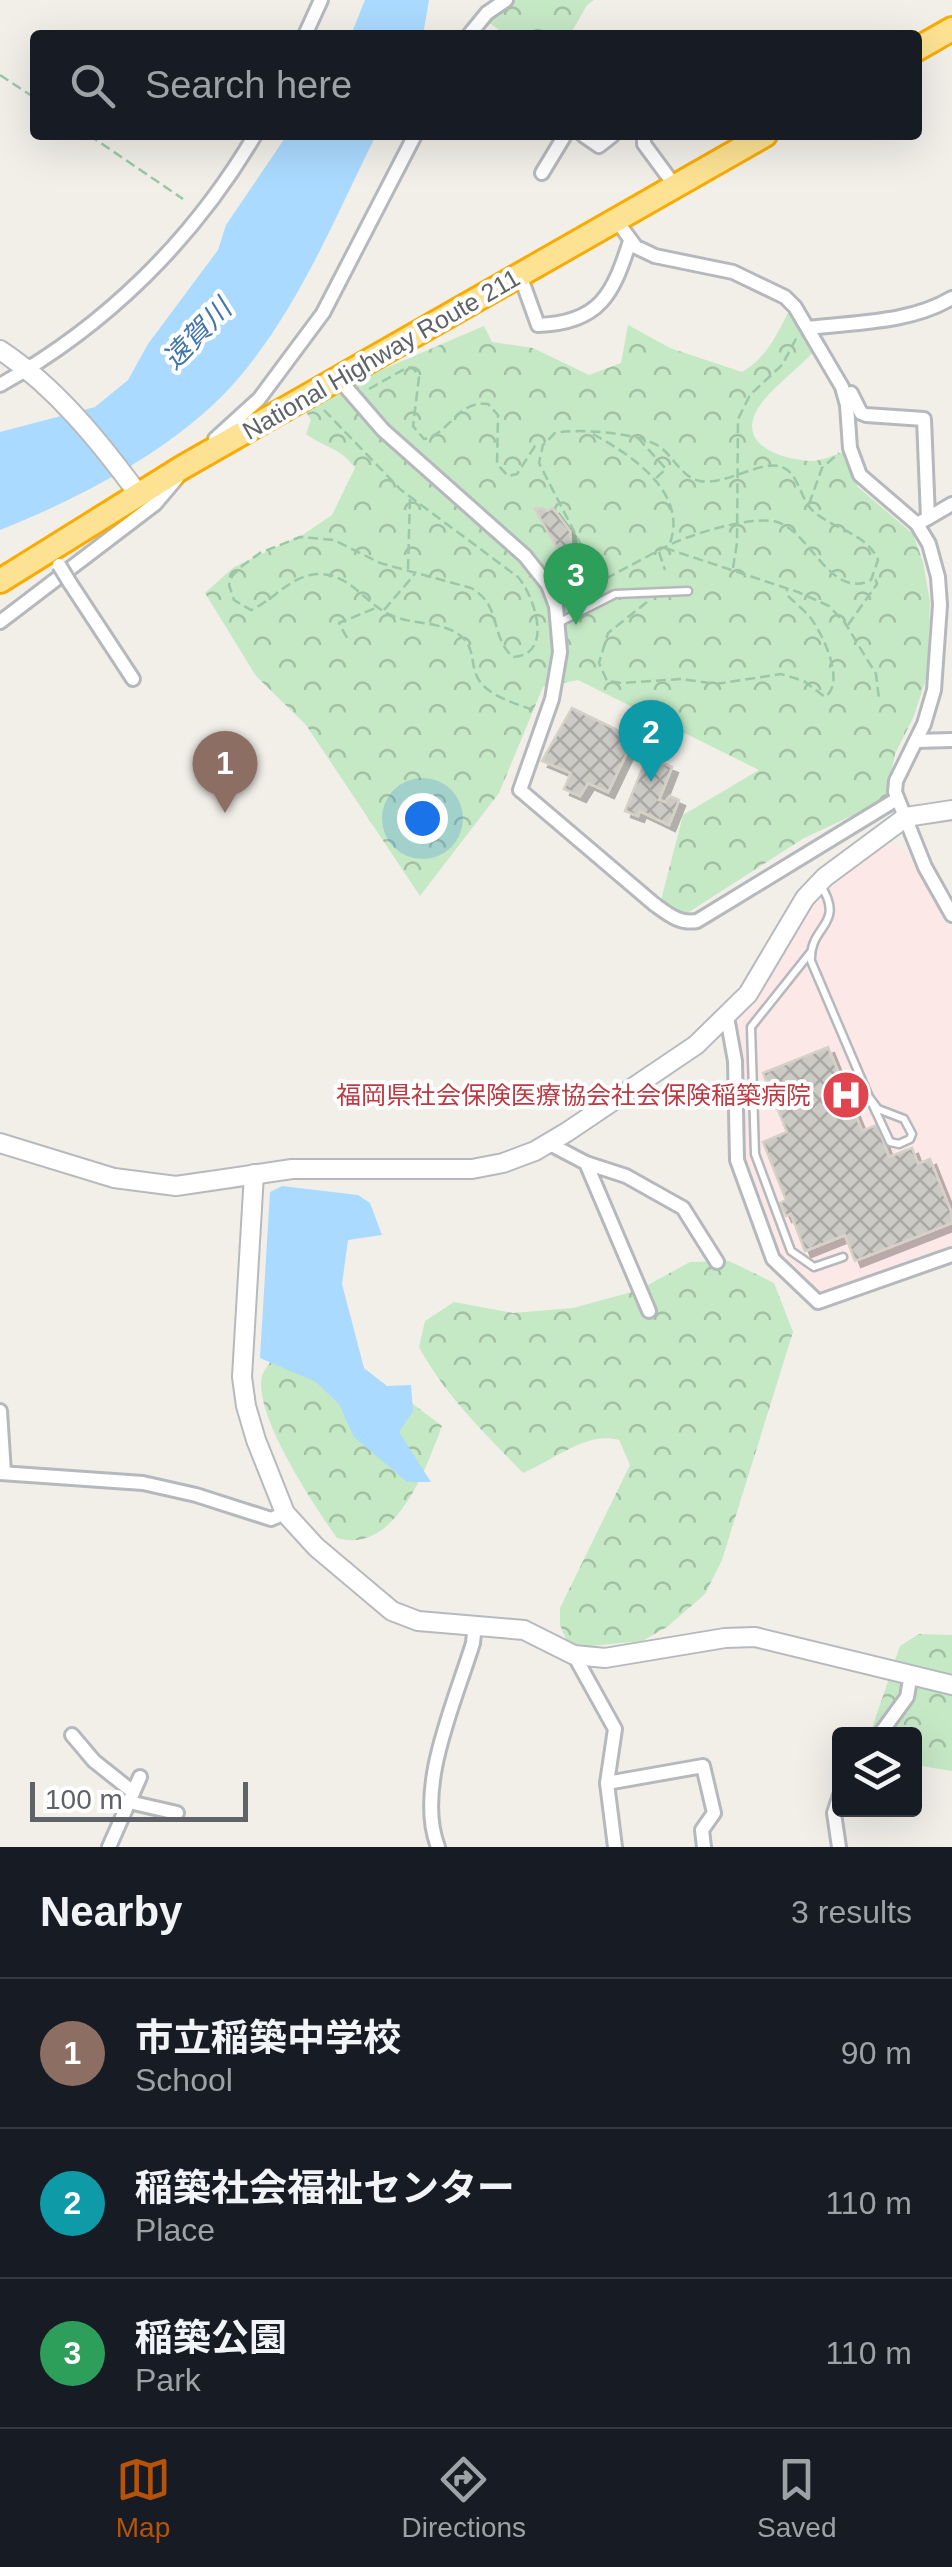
<!DOCTYPE html>
<meta charset="utf-8">
<style>
:root{--surface:#171b24;--page:#20242c;--text:#f1f3f6;--muted:#9ea1a6;--line:#363941;--accent:#b45309}
body{margin:0;font-family:Arial,"Noto Sans JP",sans-serif;background:var(--page);color:var(--text)}
.controls{position:absolute;right:30px;bottom:30px;display:grid;overflow:hidden;border-radius:10px;box-shadow:0 10px 40px #0002}
.controls button{width:90px;height:90px;display:grid;place-items:center;padding:0;border:0;border-bottom:2px solid var(--line);background:var(--surface);color:var(--text);font:50px sans-serif}
.scale{position:absolute;left:30px;bottom:25px;width:218px;box-sizing:border-box;padding-left:10px;border:5px solid #5f6368;border-top:0;font-size:28px;line-height:35px;white-space:nowrap;color:#5f6368;-webkit-text-stroke:8px #fff;paint-order:stroke}
.you{position:absolute;left:422px;top:818px;width:35px;height:35px;margin:-25px;border:8px solid #fff;border-radius:50%;background:#1a73e8;box-shadow:0 0 0 15px #1a73e833}
.badge{display:grid;place-items:center;width:65px;height:65px;border-radius:50%;background:var(--accent);color:#fff;font-size:32px;font-weight:700}
.pin{position:absolute;translate:-50% -82px;filter:drop-shadow(0 2px 5px #0008)}
.pin::after{content:'';position:absolute;top:52px;width:35px;height:30px;background:inherit;clip-path:polygon(0 0,100% 0,50% 100%)}
.list{margin:0;padding:0;list-style:none}
h2{display:flex;justify-content:space-between;align-items:center;height:130px;margin:0;padding:0 40px;font-size:42px}
h2 small{font-size:32px;font-weight:400;color:var(--muted)}
.list li{display:grid;grid-template-columns:65px 1fr auto;gap:30px;align-items:center;box-sizing:border-box;height:150px;padding:0 40px;border-top:2px solid var(--line)}
.list b{display:block;font-size:38px;white-space:nowrap}
.list p{margin:0;font-size:32px;white-space:nowrap;color:var(--muted)}
.list em{font-size:32px;font-style:normal;color:var(--muted)}
.icon{flex:none;width:55px;height:55px;fill:none;stroke:currentColor;stroke-width:2;stroke-linecap:round;stroke-linejoin:round}
.map{position:relative;flex:none;width:952px;height:1847px;overflow:hidden}
.search{position:absolute;background:var(--surface);box-shadow:0 10px 40px #0002;left:30px;right:30px;top:30px;height:110px;display:flex;align-items:center;gap:25px;box-sizing:border-box;padding:0 35px;border-radius:10px;color:var(--muted);font-size:38px}
.sheet{height:580px;background:var(--surface)}
nav{display:flex;justify-content:space-around;align-items:center;box-sizing:border-box;height:140px;border-top:2px solid var(--line);background:var(--surface);font-size:28px;color:var(--muted)}
nav a{display:grid;justify-items:center;gap:5px}
nav .on{color:var(--accent)}
.map>svg:first-child{display:block}
.medical{fill:#fce8e6}
.forest{fill:url(#forest-crowns)}
.water{fill:#aadaff}
.building{fill:url(#building-cross-hatch);stroke:#d6d1c6;stroke-width:2.5;filter:url(#shadow)}
.lines{fill:none;stroke-linecap:round;stroke-linejoin:round}
.lane-casing{stroke:#b5b8bc;stroke-width:11}
.street-casing{stroke:#b5b8bc;stroke-width:18}
.secondary-casing{stroke:#b6babf;stroke-width:22}
.highway-casing{stroke:#f9ab00;stroke-width:28}
.path{stroke:#9cc7a9;stroke-width:2.5;stroke-dasharray:10 5;stroke-linecap:butt}
.lane{stroke:#fff;stroke-width:6}
.street{stroke:#fff;stroke-width:12}
.secondary{stroke:#fff;stroke-width:18}
.highway{stroke:#fde293;stroke-width:22}
.street-bridge-casing{stroke:#b5b8bc;stroke-width:18;stroke-linecap:butt}
.street-bridge{stroke:#fff;stroke-width:12}
.labels{text-anchor:middle;dominant-baseline:central;stroke-width:8;stroke-linejoin:round;paint-order:stroke}
.street-label{font-size:25px;fill:#5f6368;stroke:#fff}
.health-label{font-size:25px;fill:#be3a42;stroke:#fff;text-anchor:end}
.water-label{font-size:28px;font-style:italic;fill:#4174aa;stroke:#fff}
</style>
<div class="map">
<svg width="952" height="1847" viewBox="0 0 952 1847">
<defs>
<pattern id="forest-crowns" width="20" height="18" patternUnits="userSpaceOnUse" patternTransform="scale(2.5)"><rect width="20" height="18" fill="#c5e8c5"/><path d="M2 6a3 3 0 1 1 6 0M12 15a3 3 0 1 1 6 0" fill="none" stroke="#a3c0a4"/></pattern>
<pattern id="building-cross-hatch" width="8" height="8" patternUnits="userSpaceOnUse" patternTransform="scale(2.5)"><rect width="8" height="8" fill="#cccac5"/><path d="M0 0l8 8M0 8l8-8" fill="none" stroke="#a9a8a4"/></pattern>
<filter id="shadow"><feDropShadow dx="6" dy="6" stdDeviation="0" flood-color="#0004"/></filter>
</defs>
<rect width="100%" height="100%" fill="#f1efe8"/>
<path class="medical" d="M889,843L900,847L915,863L952,930V1246L821,1293L777,1255L741,1157L737,1020L765,988L811,907L844,876Z"/>
<g class="forest">
<path d="M508,0H594L587,5L570,35H506L484,19Z"/>
<path d="M789,311L815,350C800,368 763,394 755,414C740,448 787,460 812,461C822,461 833,455 843,452L858,487L913,534L923,562L930,602L927,676L914,716L895,754L886,800L804,838L689,912L676,914L660,904L683,815L759,770L578,680L543,687L499,793L420,896L306,725L256,676L205,593L234,567L304,534L332,515L355,468C339,446 326,449 306,434L311,420L306,412L344,386L484,326L492,342L533,348L589,375L621,363L628,325L670,348L742,372C766,359 777,334 789,311Z"/>
<path d="M729,1261L774,1283L793,1332L722,1560L705,1594L667,1627L642,1641L580,1647L566,1639L560,1625V1608L630,1465L619,1440C586,1431 553,1461 523,1473C485,1433 446,1397 419,1347L425,1321L454,1302L513,1313L573,1308L639,1290L690,1262Z"/>
<path d="M280,1351L409,1401L442,1426C426,1468 396,1555 337,1538C314,1505 253,1414 262,1376C265,1367 274,1358 280,1351Z"/>
<path d="M919,1634L952,1635V1771L915,1765L914,1734H870L900,1646Z"/>
</g>
<g class="water">
<path d="M365,0H429L423,35H351Z"/>
<path d="M287,135H376C336,216 300,304 242,374C185,444 83,497 0,530V432L95,407L128,380L148,344L218,250L226,225Z"/>
<path d="M282,1186L358,1195L370,1203L382,1235L348,1240L342,1284L364,1368L387,1386L411,1385L413,1411L399,1432L431,1482H407L354,1437L339,1404L316,1382L260,1358L270,1192Z"/>
</g>
<g class="building">
<path d="M542,508L547,511L553,508L570,531L571,546L562,557L535,509Z"/>
<path d="M572,708L634,738L608,792L588,783L580,796L564,789L571,773L542,761Z"/>
<path d="M647,757L672,767L659,800L665,802L670,796L679,800L669,825L640,811L638,816L625,811Z"/>
<path d="M828,1047L862,1131L877,1125L889,1157L912,1148L918,1164L930,1159L952,1214V1223L855,1261L845,1235L805,1251L791,1214L786,1216L780,1203L786,1200L763,1142L787,1132L763,1073Z"/>
</g>
<g class="lines">
<g class="lane-casing">
<g id="lane">
<path d="M560,622L615,594L688,591"/>
<path d="M820,884C847,926 809,924 811,961L869,1097L878,1109L904,1119L912,1134L910,1139L899,1144L890,1142L869,1097"/>
<path d="M810,953L751,1027L755,1154L791,1251L814,1267L843,1257"/>
</g>
</g>
<g class="street-casing">
<g id="street">
<path d="M305,35L321,0"/>
<path d="M469,35L487,13L506,0"/>
<path d="M583,135L599,146L613,135"/>
<path d="M644,135V144L675,186"/>
<path d="M542,173L565,135"/>
<path d="M616,220L636,247L655,256L733,272L785,297L795,307L842,387L847,405L850,448L860,475L917,524L929,544L938,577L940,605L934,690L924,724L896,781L895,792L925,867L952,915"/>
<path d="M520,275L538,325C600,323 613,294 630,241"/>
<path d="M809,328C857,322 910,323 952,298"/>
<path d="M338,378L383,430L525,556L548,585L556,606L560,652L552,699L520,790L654,904C668,914 679,924 697,921L897,799"/>
<path d="M0,385C106,326 193,240 255,135"/>
<path d="M851,393L861,413L866,415L924,419L928,518L917,524"/>
<path d="M215,439L259,399L323,313L415,135"/>
<path d="M928,518L952,504"/>
<path d="M70,583L133,679"/>
<path d="M0,622L155,504L177,478"/>
<path d="M916,741L952,740"/>
<path d="M727,1017L735,1061L737,1160L773,1259L818,1302L952,1255"/>
<path d="M548,1143L586,1163L649,1311"/>
<path d="M586,1163L626,1176L683,1208L717,1262"/>
<path d="M0,1411L4,1473"/>
<path d="M0,1473L143,1483L196,1495L271,1519L285,1513"/>
<path d="M574,1655L615,1729L607,1783L615,1847"/>
<path d="M880,1734L907,1697L911,1674"/>
<path d="M72,1735L94,1761L133,1792"/>
<path d="M607,1783L703,1766L714,1813L702,1830L704,1847"/>
<path d="M129,1802L177,1813"/>
<path d="M109,1847L140,1777"/>
<path d="M438,1847C415,1788 455,1702 473,1643L475,1624"/>
<path d="M839,1847L834,1813L840,1795"/>
</g>
</g>
<g class="secondary-casing">
<g id="secondary">
<path d="M0,350C55,386 100,442 139,495"/>
<path d="M0,1143L114,1178L176,1186L292,1169H472L503,1163L535,1151L567,1132L696,1045L748,994L805,898L825,877L906,817L952,810"/>
<path d="M254,1174L242,1377L246,1406L256,1440L285,1513L316,1547L392,1611L418,1621L524,1630L574,1655L605,1658L725,1638L755,1637L952,1685"/>
</g>
</g>
<g class="highway-casing">
<g id="highway">
<path d="M917,49L952,29"/>
<path d="M0,581L183,467L765,135"/>
</g>
</g>
<g class="path">
<path d="M0,75L35,98"/>
<path d="M89,135L183,199"/>
<path d="M369,389L408,367L414,369L419,377L413,426L424,439C450,434 457,400 488,404L498,415L497,464L508,476L517,474L535,446L540,447"/>
<path d="M324,410L401,490L518,577C535,597 554,655 513,657C489,636 503,606 471,588L380,563L334,540L300,537L260,553L242,566L232,576L229,585L234,600L251,610C274,600 291,575 318,574C350,573 365,604 391,615C413,626 446,620 464,639C474,650 471,661 476,674C483,695 515,703 533,710"/>
<path d="M593,434C631,455 688,492 670,543"/>
<path d="M638,438L666,469L655,479"/>
<path d="M809,504L822,468L839,453"/>
<path d="M665,548L798,592L829,606L845,623L876,674L879,699"/>
<path d="M659,552L665,570"/>
<path d="M733,568L737,543L738,419L750,395L782,365L797,337"/>
<path d="M408,569L410,497"/>
<path d="M566,600L663,548C687,535 751,515 777,522C811,532 830,600 871,580L878,560C866,532 833,530 812,510C800,498 799,474 782,467C762,459 725,486 700,481C682,478 674,457 660,447C641,433 578,428 555,433L543,445L539,463L600,582"/>
<path d="M647,602L608,633L599,663L607,681L622,683L681,679L716,684L781,674L804,681L825,697C846,683 823,634 810,617C803,609 794,602 787,595V588"/>
<path d="M384,610L415,574"/>
<path d="M848,625L877,584L875,578"/>
<path d="M347,638L339,623L378,607"/>
</g>
<use href="#lane" class="lane"/>
<use href="#street" class="street"/>
<use href="#secondary" class="secondary"/>
<use href="#highway" class="highway"/>
<g class="street-bridge-casing">
<path id="street-bridge" d="M59,565L70,583"/>
</g>
<use href="#street-bridge" class="street-bridge"/>
</g>
<defs>
<g id="hospital-disc" transform="scale(2.5)"><circle r="9.5" fill="#e0444e" stroke="#fff"/><path d="M-5-5h3v3.5h4V-5h3V5h-3V1.5h-4V5h-3Z" fill="#fff"/></g>
</defs>
<g fill-rule="evenodd">
<use href="#hospital-disc" x="846" y="1095"/>
</g>
<g class="labels">
<g class="street-label">
<text transform="translate(381 354) rotate(-30)">National Highway Route 211</text>
</g>
<g class="health-label">
<text x="811" y="1095">福岡県社会保険医療協会社会保険稲築病院</text>
</g>
<g class="water-label">
<text transform="translate(197 334) rotate(-46)">遠賀川</text>
</g>
</g>
</svg>
<div class="controls">
<button><svg class="icon" aria-label="layers" viewBox="0 0 24 24"><path d="M12 4l9 5-9 5-9-5zM3 14l9 5 9-5"/></svg></button>
</div>
<div class="scale">100 m</div>
<div class="you"></div>
<div class="pin badge" style="left:225px;top:813px;background:#8d6e63">1</div>
<div class="pin badge" style="left:651px;top:782px;background:#0f9aa8">2</div>
<div class="pin badge" style="left:576px;top:625px;background:#2e9e5b">3</div>
<div class="search"><svg class="icon" aria-label="search" viewBox="0 0 24 24"><circle cx="10" cy="10" r="6"/><path d="M15 15l6 6"/></svg>Search here</div>
</div>
<section class="sheet">
<h2>Nearby<small>3 results</small></h2>
<ul class="list">
<li><span class="badge" style="background:#8d6e63">1</span><div><b>市立稲築中学校</b><p>School</p></div><em>90 m</em></li>
<li><span class="badge" style="background:#0f9aa8">2</span><div><b>稲築社会福祉センター</b><p>Place</p></div><em>110 m</em></li>
<li><span class="badge" style="background:#2e9e5b">3</span><div><b>稲築公園</b><p>Park</p></div><em>110 m</em></li>
</ul>
</section>
<nav>
<a class="on"><svg class="icon" aria-label="map" viewBox="0 0 24 24"><path d="M3 6l6-2 6 2 6-2v14l-6 2-6-2-6 2zM9 4v14M15 6v14"/></svg>Map</a>
<a><svg class="icon" aria-label="directions" viewBox="0 0 24 24"><path d="M12 3l9 9-9 9-9-9zM9 14v-3h6M13 9l2 2-2 2"/></svg>Directions</a>
<a><svg class="icon" aria-label="saved" viewBox="0 0 24 24"><path d="M7 4h10v16l-5-4-5 4z"/></svg>Saved</a>
</nav>
